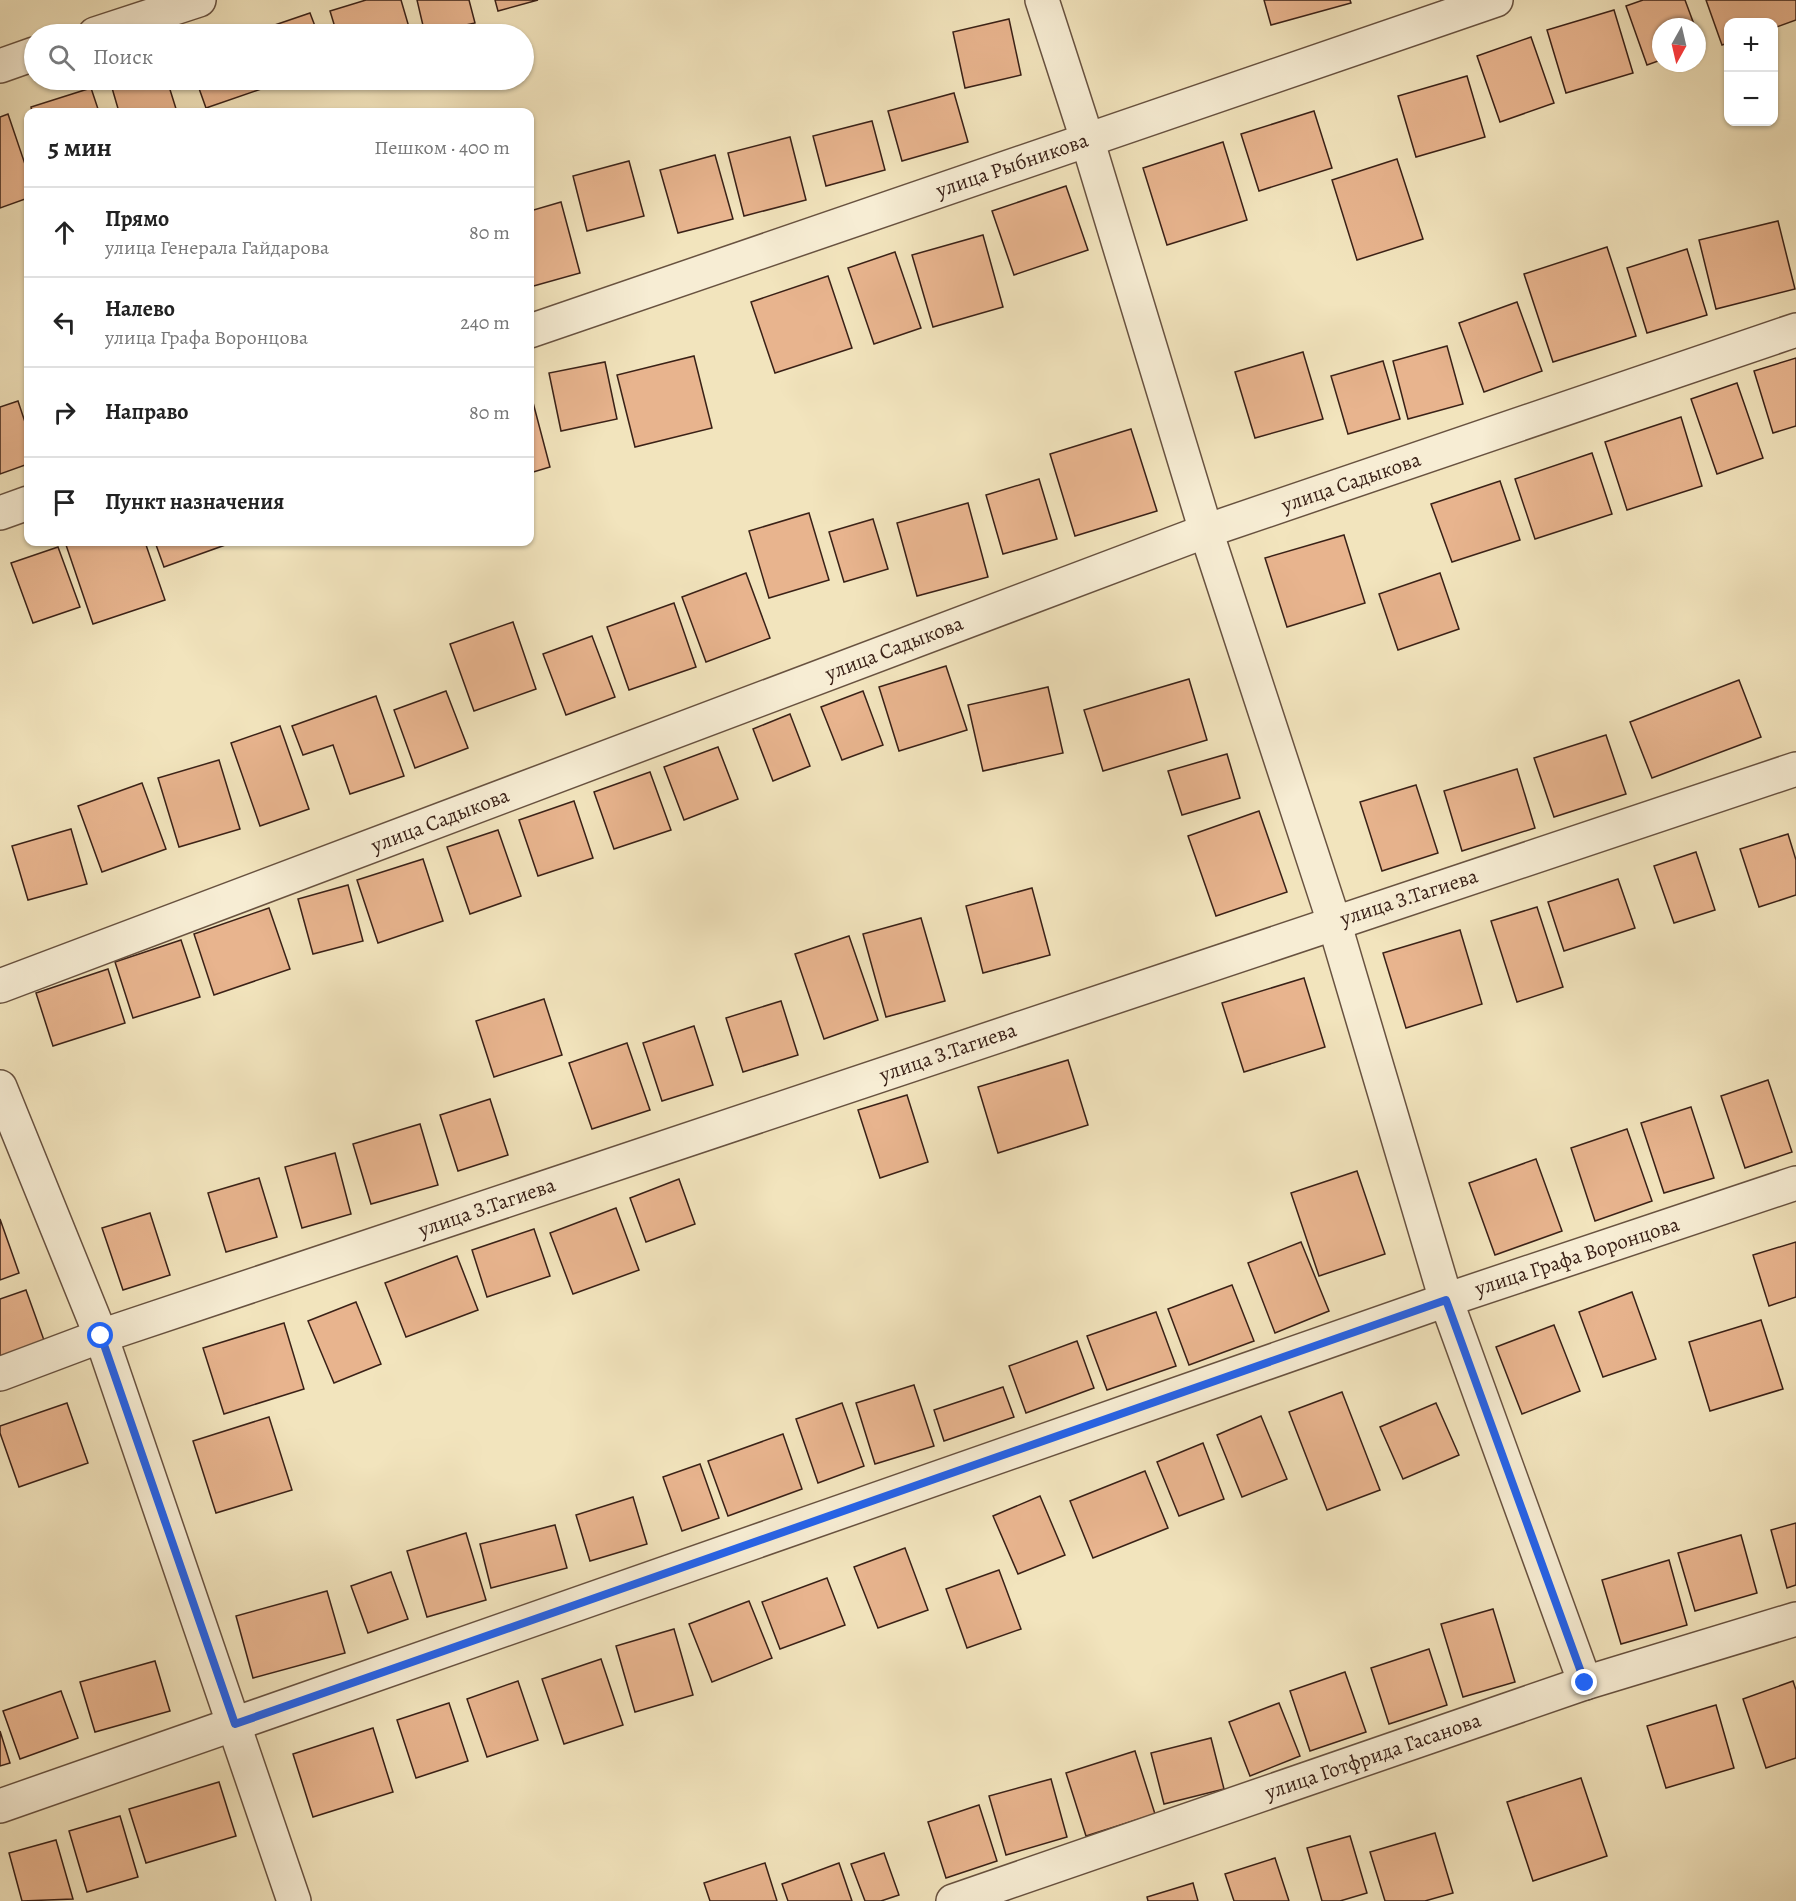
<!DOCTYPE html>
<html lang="ru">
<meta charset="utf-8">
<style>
:root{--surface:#fff;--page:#f2f2f2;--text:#222;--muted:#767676;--line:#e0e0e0}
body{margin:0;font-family:Alegreya,serif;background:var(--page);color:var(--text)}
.controls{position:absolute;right:18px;top:18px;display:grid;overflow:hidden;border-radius:12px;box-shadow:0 2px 4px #0004}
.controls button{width:54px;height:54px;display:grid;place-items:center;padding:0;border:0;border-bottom:2px solid var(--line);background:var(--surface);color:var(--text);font:30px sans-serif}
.compass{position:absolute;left:1652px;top:18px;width:54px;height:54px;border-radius:50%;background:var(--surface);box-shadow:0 2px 4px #0004;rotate:188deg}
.stop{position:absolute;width:18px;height:18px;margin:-14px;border:4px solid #2563eb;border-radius:50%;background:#fff}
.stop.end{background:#2563eb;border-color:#fff;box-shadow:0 2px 6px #0008}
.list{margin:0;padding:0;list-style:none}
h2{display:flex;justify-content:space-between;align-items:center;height:78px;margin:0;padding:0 24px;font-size:26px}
h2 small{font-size:20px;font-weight:400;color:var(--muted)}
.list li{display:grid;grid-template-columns:39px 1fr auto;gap:18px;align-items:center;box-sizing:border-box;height:90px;padding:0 24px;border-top:2px solid var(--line)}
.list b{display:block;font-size:22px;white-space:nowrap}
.list p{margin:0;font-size:20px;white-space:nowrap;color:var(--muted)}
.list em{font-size:20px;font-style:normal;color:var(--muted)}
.icon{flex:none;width:33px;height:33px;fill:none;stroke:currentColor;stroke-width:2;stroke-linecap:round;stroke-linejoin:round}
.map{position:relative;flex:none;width:1796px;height:1901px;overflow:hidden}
.search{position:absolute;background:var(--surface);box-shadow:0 2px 4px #0004;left:24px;top:24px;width:510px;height:66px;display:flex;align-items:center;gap:15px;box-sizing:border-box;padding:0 21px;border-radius:33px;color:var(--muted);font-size:22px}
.panel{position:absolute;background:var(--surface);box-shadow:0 2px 4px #0004;left:24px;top:108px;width:510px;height:438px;border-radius:12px}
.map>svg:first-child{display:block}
.building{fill:#e8b48e;stroke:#3a2117;stroke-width:1.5}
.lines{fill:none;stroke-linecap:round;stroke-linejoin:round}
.minor-casing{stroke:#685240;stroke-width:36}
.minor{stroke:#f7edd4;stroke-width:33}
.route{stroke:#2563eb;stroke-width:8}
.labels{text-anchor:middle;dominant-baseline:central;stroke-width:4.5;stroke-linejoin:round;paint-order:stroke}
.street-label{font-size:21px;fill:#3a2117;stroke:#f7edd4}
</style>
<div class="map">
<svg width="1796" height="1901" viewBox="0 0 1796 1901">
<rect width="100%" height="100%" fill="#f2e4bd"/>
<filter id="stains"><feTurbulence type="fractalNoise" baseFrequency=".00333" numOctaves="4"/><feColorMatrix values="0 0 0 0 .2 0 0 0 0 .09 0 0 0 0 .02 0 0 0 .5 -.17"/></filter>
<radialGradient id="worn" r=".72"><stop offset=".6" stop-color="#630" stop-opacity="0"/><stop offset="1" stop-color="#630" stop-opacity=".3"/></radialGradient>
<g class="building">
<path d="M366,0H401L411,34H337L330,11Z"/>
<path d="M417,0H469L475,23L425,34Z"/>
<path d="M495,0H538L498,11Z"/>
<path d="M1264,0H1350L1351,3L1271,25Z"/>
<path d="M1643,0H1685L1695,27H1661V60L1647,65L1626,6Z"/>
<path d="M1706,0H1796V20L1774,28V22H1728V43L1722,45Z"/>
<path d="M1614,10L1633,73L1566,93L1547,30Z"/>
<path d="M310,13L318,34H265L263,29Z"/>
<path d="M1009,19L1021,75L965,88L953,32Z"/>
<path d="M1531,37L1554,103L1500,122L1477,56Z"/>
<path d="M1467,76L1485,137L1416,157L1398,96Z"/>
<path d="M115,80H167L177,112H119L110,81Z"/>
<path d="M196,80H268L270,86L206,108Z"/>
<path d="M281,80H308L284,88Z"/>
<path d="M91,88L99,112H32L31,107Z"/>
<path d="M954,93L968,142L902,161L888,111Z"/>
<path d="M1314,111L1332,168L1259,191L1241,134Z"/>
<path d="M8,114L28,173V198L0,208V117Z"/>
<path d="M872,121L885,170L826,186L813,136Z"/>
<path d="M790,137L806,200L744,216L728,153Z"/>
<path d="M1223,142L1247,220L1167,245L1143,168Z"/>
<path d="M715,155L733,219L678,233L660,170Z"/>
<path d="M1397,159L1423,239L1357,260L1332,180Z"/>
<path d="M629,161L644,216L587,231L573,176Z"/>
<path d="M1066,186L1088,250L1014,275L992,211Z"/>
<path d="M561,202L580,273L530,287V211Z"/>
<path d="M1778,221L1795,289L1716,309L1699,240Z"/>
<path d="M983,235L1003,307L933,327L912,255Z"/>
<path d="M1607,247L1636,336L1553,362L1524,274Z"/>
<path d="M1687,249L1707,315L1647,333L1627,268Z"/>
<path d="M895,252L921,328L874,344L848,268Z"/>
<path d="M828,276L852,348L775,373L751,302Z"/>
<path d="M1517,302L1542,371L1484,392L1459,323Z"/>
<path d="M1447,346L1463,404L1408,419L1393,361Z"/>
<path d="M1303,352L1323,419L1255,438L1235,372Z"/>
<path d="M694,356L712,428L635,447L617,375Z"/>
<path d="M1796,358V426L1773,433L1754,371Z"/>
<path d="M1383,361L1400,419L1348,434L1331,376Z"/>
<path d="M605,362L617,419L561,431L549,373Z"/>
<path d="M1737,383L1763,458L1717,474L1691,399Z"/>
<path d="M530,391L550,467L530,473Z"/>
<path d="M18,401L28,431V464L0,474V407Z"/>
<path d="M1681,417L1702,486L1627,510L1605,442Z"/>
<path d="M1131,429L1157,511L1075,536L1050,454Z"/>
<path d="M1592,453L1612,514L1535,539L1515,479Z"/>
<path d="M1039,479L1057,539L1003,554L986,495Z"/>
<path d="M1500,481L1520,540L1452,562L1431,504Z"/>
<path d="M968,503L988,577L917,596L897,523Z"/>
<path d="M809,513L829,580L769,598L749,531Z"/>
<path d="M873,519L888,569L844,582L829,532Z"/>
<path d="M1344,535L1365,603L1287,627L1265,558Z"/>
<path d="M65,542H145L165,600L93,624Z"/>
<path d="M155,542H227L228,544L164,567Z"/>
<path d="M58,547L80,607L33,623L11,563Z"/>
<path d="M746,573L770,638L706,662L682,597Z"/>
<path d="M1440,573L1459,629L1398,650L1379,594Z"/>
<path d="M674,603L696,667L629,690L607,627Z"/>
<path d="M513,622L536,689L474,711L450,644Z"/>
<path d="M592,636L615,697L566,715L543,654Z"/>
<path d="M946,666L967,730L899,751L879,687Z"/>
<path d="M1189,679L1207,740L1103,771L1084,710Z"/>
<path d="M1739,680L1761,737L1652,778L1630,722Z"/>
<path d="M1048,687L1063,753L983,771L968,705Z"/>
<path d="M446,691L468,748L415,768L394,710Z"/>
<path d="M863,691L883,745L842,760L821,707Z"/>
<path d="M376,696L404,776L350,794L333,745L303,755L292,726Z"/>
<path d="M790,714L810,766L773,781L753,729Z"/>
<path d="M280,726L309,809L260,826L231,743Z"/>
<path d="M1606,735L1626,794L1554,817L1534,758Z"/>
<path d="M718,747L738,799L684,820L664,767Z"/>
<path d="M1227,754L1240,798L1182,815L1168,771Z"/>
<path d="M219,760L240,829L179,847L158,778Z"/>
<path d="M1517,769L1535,828L1462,851L1444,791Z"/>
<path d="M650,772L671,830L614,849L594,792Z"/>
<path d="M142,783L166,849L102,872L78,806Z"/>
<path d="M1416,785L1438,853L1382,871L1360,802Z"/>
<path d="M574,801L593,858L538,876L519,820Z"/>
<path d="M1259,811L1287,892L1216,916L1188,836Z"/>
<path d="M71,829L87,884L28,900L12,846Z"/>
<path d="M498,830L521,896L470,914L447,847Z"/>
<path d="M1788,834L1796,860V895L1759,907L1740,849Z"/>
<path d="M1696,852L1715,910L1674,923L1654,866Z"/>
<path d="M423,859L443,921L378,943L357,880Z"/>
<path d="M1618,879L1635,928L1564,951L1548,902Z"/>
<path d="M348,885L363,941L313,954L298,899Z"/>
<path d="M1032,888L1050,955L983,973L966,906Z"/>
<path d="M1537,907L1563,987L1517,1002L1491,921Z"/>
<path d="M269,908L290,969L214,995L194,934Z"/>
<path d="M921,918L945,1001L886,1017L863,934Z"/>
<path d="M1460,930L1482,1004L1406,1028L1383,953Z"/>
<path d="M849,936L878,1020L824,1039L795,954Z"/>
<path d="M181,940L200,997L133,1018L115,962Z"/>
<path d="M108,969L125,1023L53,1046L36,993Z"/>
<path d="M1304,978L1325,1047L1244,1072L1222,1003Z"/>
<path d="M544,999L562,1055L494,1077L476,1021Z"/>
<path d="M781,1001L798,1055L743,1072L726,1018Z"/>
<path d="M694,1026L713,1085L662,1101L643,1043Z"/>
<path d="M627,1043L650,1110L592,1129L569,1063Z"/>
<path d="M1068,1060L1088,1125L998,1153L978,1087Z"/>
<path d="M1768,1080L1792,1152L1745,1168L1721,1096Z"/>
<path d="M907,1095L928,1162L880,1178L858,1110Z"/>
<path d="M490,1099L508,1155L458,1171L440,1115Z"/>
<path d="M1691,1107L1714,1178L1664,1193L1641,1123Z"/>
<path d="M420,1124L438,1185L371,1204L353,1144Z"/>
<path d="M1627,1129L1652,1201L1595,1221L1571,1148Z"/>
<path d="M335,1153L351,1214L302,1228L285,1167Z"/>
<path d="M1536,1159L1562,1231L1495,1255L1469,1183Z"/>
<path d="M1357,1171L1385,1254L1319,1276L1291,1193Z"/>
<path d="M259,1178L277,1237L226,1252L208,1193Z"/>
<path d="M679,1179L695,1224L646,1242L630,1198Z"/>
<path d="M616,1208L639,1270L573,1294L550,1233Z"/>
<path d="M150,1213L170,1275L123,1290L102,1228Z"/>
<path d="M0,1219L19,1273L0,1280Z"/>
<path d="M534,1229L550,1276L487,1297L472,1250Z"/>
<path d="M1301,1242L1329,1311L1275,1333L1248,1263Z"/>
<path d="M1796,1242V1297L1769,1306L1753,1255Z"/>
<path d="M457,1256L478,1310L406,1337L385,1283Z"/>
<path d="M1232,1285L1254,1341L1189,1365L1168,1309Z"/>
<path d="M26,1290L45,1343L0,1359V1299Z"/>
<path d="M1632,1292L1656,1359L1603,1377L1579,1312Z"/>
<path d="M356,1302L381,1364L334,1383L308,1321Z"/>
<path d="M1156,1312L1176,1366L1107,1390L1087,1336Z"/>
<path d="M1761,1320L1783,1389L1710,1411L1689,1342Z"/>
<path d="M284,1323L304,1389L224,1414L203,1348Z"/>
<path d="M1554,1325L1580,1391L1522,1414L1496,1347Z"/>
<path d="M1077,1341L1094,1388L1026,1413L1009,1366Z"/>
<path d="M914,1385L934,1446L875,1464L856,1403Z"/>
<path d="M1003,1387L1014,1417L944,1441L934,1410Z"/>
<path d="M1342,1392L1380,1490L1327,1510L1289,1412Z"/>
<path d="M67,1403L88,1463L19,1487L0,1433V1426Z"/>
<path d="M842,1403L864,1466L818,1483L796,1419Z"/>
<path d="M1436,1403L1459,1455L1403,1479L1380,1427Z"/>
<path d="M1261,1416L1287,1479L1242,1497L1217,1435Z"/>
<path d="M269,1417L292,1490L216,1513L193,1441Z"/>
<path d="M783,1434L802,1489L728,1516L708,1461Z"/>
<path d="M1203,1443L1224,1499L1179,1516L1157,1462Z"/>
<path d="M700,1464L719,1518L682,1531L663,1477Z"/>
<path d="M1145,1471L1168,1528L1093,1558L1070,1501Z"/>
<path d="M1040,1496L1065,1555L1018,1574L993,1516Z"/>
<path d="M633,1497L647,1544L590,1561L576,1515Z"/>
<path d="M1796,1523V1585L1787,1588L1771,1530Z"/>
<path d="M555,1525L567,1568L491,1588L480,1544Z"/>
<path d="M466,1533L486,1600L427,1617L407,1551Z"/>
<path d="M1741,1535L1757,1593L1695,1611L1678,1553Z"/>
<path d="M905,1548L928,1610L878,1628L854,1567Z"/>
<path d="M1669,1560L1687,1625L1621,1644L1602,1580Z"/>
<path d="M999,1570L1021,1629L967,1648L946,1589Z"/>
<path d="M391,1572L408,1619L368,1633L351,1586Z"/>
<path d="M827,1578L845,1625L780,1649L762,1602Z"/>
<path d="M327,1591L345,1653L253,1678L236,1616Z"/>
<path d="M749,1601L772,1658L712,1682L689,1624Z"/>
<path d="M1493,1609L1515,1682L1463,1697L1441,1624Z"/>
<path d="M674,1629L693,1695L635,1712L616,1646Z"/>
<path d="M1429,1649L1447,1705L1389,1724L1371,1668Z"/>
<path d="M601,1659L623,1725L564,1744L542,1679Z"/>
<path d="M155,1661L170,1711L95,1732L80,1682Z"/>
<path d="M1345,1672L1366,1732L1310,1751L1290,1691Z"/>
<path d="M518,1681L538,1740L487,1757L467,1699Z"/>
<path d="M1793,1681L1796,1690V1758L1766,1768L1743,1699Z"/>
<path d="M61,1691L78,1738L20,1759L3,1711Z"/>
<path d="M449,1703L468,1761L416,1778L397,1720Z"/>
<path d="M1279,1703L1300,1756L1250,1776L1229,1722Z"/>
<path d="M1716,1705L1734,1768L1666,1788L1647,1726Z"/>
<path d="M373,1728L393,1792L313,1817L293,1754Z"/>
<path d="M0,1731L10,1763L0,1766Z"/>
<path d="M1211,1738L1224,1789L1164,1804L1151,1753Z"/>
<path d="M1135,1751L1155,1814L1086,1836L1066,1773Z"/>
<path d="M1581,1778L1607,1856L1533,1881L1507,1802Z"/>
<path d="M1051,1779L1067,1837L1006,1855L989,1796Z"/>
<path d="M219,1782L236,1836L146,1863L129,1809Z"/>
<path d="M979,1805L997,1861L946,1878L928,1822Z"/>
<path d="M120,1816L138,1877L87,1892L69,1831Z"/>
<path d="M1435,1833L1453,1893L1425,1901H1385L1370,1852Z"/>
<path d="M1350,1836L1367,1893L1340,1901H1322L1307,1848Z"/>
<path d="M56,1840L73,1899L22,1901L9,1853Z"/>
<path d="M884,1853L899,1895L881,1901H865L851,1864Z"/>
<path d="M1275,1858L1289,1901H1234L1225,1874Z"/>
<path d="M765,1863L777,1901H710L704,1883Z"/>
<path d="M839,1863L852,1901H788L782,1884Z"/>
<path d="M1193,1883L1198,1901H1148L1147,1897Z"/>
</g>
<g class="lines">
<g class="minor-casing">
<g id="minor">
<path d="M1042,0L1087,139L1206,531L1334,922L1446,1300L1585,1683"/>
<path d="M95,34L199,0"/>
<path d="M0,66L34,54"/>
<path d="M530,331L1496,0"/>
<path d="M0,513L28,503"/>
<path d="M0,986L1206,531L1796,330"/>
<path d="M0,1087L101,1336L294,1901"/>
<path d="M0,1374L101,1336L1796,769"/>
<path d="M0,1806L1446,1300L1796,1183"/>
<path d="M953,1901L1585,1683L1796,1619"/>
</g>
</g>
<use href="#minor" class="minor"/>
</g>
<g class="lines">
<path class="route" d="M101,1336L235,1724L1446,1300L1585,1683"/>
</g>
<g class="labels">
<g class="street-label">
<text transform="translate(1012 165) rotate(-19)">улица Рыбникова</text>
<text transform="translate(1351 482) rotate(-19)">улица Садыкова</text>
<text transform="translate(894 648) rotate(-21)">улица Садыкова</text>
<text transform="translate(440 820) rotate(-21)">улица Садыкова</text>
<text transform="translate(1409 897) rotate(-18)">улица З.Тагиева</text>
<text transform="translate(948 1052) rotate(-19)">улица З.Тагиева</text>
<text transform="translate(487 1207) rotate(-19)">улица З.Тагиева</text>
<text transform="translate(1577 1256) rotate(-18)">улица Графа Воронцова</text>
<text transform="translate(1373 1756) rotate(-19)">улица Готфрида Гасанова</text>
</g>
</g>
<rect width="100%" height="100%" filter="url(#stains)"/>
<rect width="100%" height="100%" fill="url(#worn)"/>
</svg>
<div class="controls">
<button>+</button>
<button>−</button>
</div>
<svg class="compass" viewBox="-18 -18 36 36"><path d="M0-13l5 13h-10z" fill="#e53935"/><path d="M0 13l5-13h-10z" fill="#767676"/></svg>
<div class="stop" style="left:101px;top:1336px"></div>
<div class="stop end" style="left:1585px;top:1683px"></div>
<div class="search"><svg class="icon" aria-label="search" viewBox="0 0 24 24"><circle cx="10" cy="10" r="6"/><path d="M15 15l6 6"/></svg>Поиск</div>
<section class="panel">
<h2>5 мин<small>Пешком · 400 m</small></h2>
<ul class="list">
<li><svg class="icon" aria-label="ahead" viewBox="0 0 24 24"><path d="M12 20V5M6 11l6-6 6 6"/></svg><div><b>Прямо</b><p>улица Генерала Гайдарова</p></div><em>80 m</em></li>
<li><svg class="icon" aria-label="left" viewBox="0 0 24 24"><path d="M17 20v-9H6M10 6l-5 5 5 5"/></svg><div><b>Налево</b><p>улица Графа Воронцова</p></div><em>240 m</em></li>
<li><svg class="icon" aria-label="right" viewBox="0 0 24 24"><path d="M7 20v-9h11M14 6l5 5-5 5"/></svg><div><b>Направо</b></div><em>80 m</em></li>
<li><svg class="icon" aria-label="arrive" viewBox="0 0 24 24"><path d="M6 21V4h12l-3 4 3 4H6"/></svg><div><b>Пункт назначения</b></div></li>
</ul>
</section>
</div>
